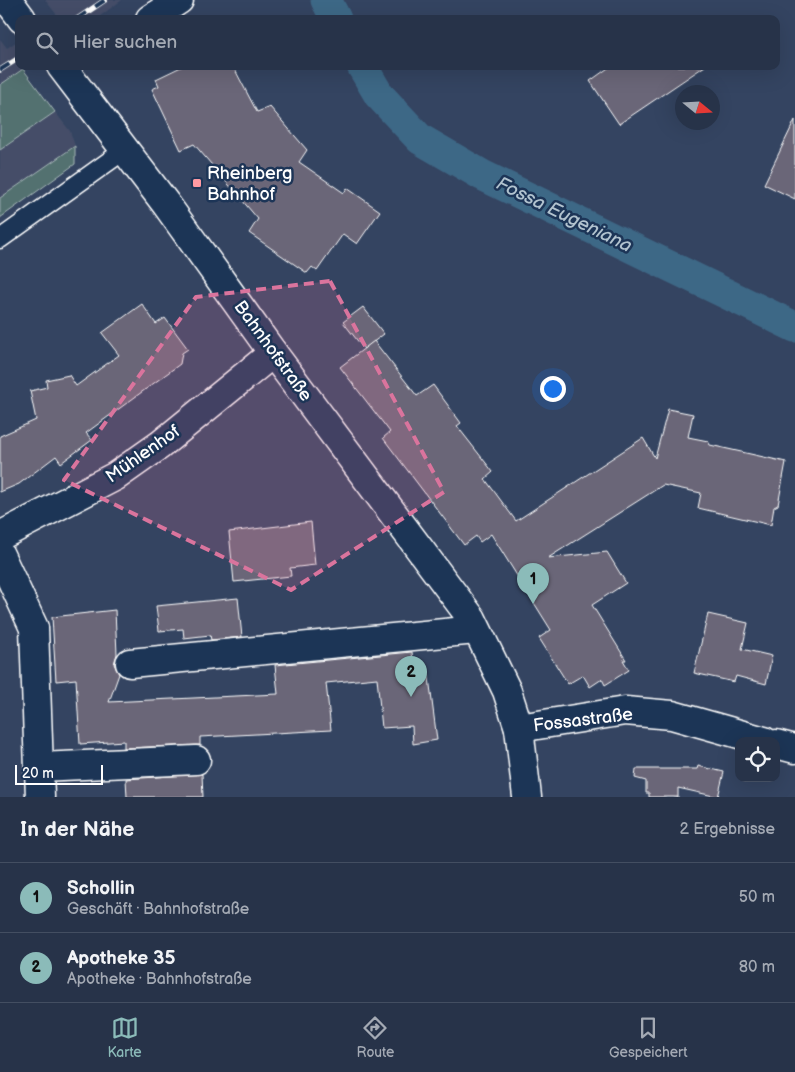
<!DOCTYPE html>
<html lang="de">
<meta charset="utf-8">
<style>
:root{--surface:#273349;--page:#333f53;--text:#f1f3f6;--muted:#a4aab4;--line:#434e61;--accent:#8bbbb9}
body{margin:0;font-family:"Balsamiq Sans",sans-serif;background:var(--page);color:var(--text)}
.controls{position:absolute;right:15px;bottom:15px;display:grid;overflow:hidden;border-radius:10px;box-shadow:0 5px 20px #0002}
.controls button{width:45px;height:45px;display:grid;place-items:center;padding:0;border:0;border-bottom:1px solid var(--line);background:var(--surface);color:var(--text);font:25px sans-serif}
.compass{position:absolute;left:675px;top:85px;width:45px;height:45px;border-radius:50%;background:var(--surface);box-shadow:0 5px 20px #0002;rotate:108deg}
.scale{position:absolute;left:15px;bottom:12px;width:88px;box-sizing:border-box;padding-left:5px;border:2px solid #fff;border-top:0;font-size:14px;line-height:18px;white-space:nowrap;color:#fff;-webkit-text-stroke:4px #1d3557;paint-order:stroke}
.you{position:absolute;left:552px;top:388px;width:18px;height:18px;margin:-12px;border:4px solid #fff;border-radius:50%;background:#1a73e8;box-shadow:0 0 0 8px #1a73e833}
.badge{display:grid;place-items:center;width:32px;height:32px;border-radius:50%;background:var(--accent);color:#111;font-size:16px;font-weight:700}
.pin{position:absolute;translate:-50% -41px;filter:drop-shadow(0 1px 2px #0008)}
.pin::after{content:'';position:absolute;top:26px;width:18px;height:15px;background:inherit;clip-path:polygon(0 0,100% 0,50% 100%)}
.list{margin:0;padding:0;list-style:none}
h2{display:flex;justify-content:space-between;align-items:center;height:65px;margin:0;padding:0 20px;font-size:21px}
h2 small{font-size:16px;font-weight:400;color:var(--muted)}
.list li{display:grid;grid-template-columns:32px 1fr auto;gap:15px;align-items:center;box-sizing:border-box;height:70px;padding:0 20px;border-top:1px solid var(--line)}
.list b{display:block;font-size:19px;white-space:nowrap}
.list p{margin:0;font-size:16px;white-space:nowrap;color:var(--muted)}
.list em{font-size:16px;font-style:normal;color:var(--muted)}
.icon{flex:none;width:28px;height:28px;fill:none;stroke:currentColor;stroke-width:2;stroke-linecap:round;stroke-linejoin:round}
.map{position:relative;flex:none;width:795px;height:797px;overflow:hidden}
.search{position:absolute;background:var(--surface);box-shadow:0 5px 20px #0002;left:15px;right:15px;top:15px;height:55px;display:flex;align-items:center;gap:12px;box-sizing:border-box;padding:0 18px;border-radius:10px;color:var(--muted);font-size:19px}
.sheet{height:205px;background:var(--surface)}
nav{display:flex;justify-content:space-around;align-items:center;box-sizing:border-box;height:70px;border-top:1px solid var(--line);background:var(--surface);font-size:14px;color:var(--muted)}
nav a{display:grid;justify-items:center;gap:2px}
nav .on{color:var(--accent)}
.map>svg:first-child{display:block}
.built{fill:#444e68}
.green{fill:#527170;stroke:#a8b8b8}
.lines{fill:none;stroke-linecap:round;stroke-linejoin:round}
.canal{stroke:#3e6886;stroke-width:31}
.building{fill:#6b6678;stroke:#fff}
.lane-casing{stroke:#fff;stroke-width:21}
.street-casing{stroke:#fff;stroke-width:31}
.secondary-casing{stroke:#fff;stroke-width:31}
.lane{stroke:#1d3557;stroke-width:18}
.street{stroke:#1d3557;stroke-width:28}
.secondary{stroke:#1d3557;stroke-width:28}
.rail-casing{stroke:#fff;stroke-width:5.5}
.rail{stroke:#1d3557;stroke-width:4;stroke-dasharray:11;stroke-linecap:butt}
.marked{fill:#da749d;fill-opacity:0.2;stroke:#da749d;stroke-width:4;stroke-dasharray:10 6;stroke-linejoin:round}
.poi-dot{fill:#ff9aa2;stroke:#1d3557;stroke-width:2}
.labels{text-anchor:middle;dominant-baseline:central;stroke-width:5;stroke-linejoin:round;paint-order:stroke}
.poi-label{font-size:18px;fill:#fff;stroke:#1d3557;text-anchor:start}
.street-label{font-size:18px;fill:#fff;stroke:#1d3557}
.water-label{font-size:19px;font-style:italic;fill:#b2c3cf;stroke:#1d3557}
</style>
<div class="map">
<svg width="795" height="797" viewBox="0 0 795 797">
<rect width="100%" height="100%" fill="#344461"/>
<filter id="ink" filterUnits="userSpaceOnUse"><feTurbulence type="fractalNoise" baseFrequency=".02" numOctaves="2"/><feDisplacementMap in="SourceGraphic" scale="10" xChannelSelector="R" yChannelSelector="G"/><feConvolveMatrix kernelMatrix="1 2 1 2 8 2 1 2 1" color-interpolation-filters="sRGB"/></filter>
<g filter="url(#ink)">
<g class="built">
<path d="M45,0H122L96,19H52L57,15Z"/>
<path d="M0,39L7,48L19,40V66H28L0,85Z"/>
<path d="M55,112L70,131L75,146L0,198V150Z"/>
</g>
<g class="green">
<path d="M23,69L55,112L0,150V85Z"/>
<path d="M75,146V164L0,218V198Z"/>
</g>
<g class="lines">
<g class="canal">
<path d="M326,0L336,19"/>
<path d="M362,66L379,95L420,139L482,175L795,327"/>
</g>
</g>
<g class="building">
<path d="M183,66H233L257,112L270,107L307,150L299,162L344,193L347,188L380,211L357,244L343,234L317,271L312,267L307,273L249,233L258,219L194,144L181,150L152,89L159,86L156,79Z"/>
<path d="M611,66H705L619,124L590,81Z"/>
<path d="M795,120V199L764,184Z"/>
<path d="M142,304L156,324L165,318L188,349L182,353L180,364L86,433L92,440L61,463L56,456L19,484L0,492V436L36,420L30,391L47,387L46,380L69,375L76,386L119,355L102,333Z"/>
<path d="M363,307L384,334L364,349L343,322Z"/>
<path d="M374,341L417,396L433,385L461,423L457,426L493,472L485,479L516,521L643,438L655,458L668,409L693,414L688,437L708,441L710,445L786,462L778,505L774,507L771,525L698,508L701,493L663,485L548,558L607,552L626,583L592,605L626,660H623L629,670L605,685L602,679L590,687L583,675L568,684L539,638L551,630L491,534L480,542L476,536L464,545L383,438L390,432L340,367Z"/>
<path d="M311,522L315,565L290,568L291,576L234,582L229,532Z"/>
<path d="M238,598L242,637L211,640L210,635L184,638L183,629L159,631L156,606Z"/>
<path d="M115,610L117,654L114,664L119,674L109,702L278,694L275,665L412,652L414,671L428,670L437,740L413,744L412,726L382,728L377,678L326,683L331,730L200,737V745L124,748V741L80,744L76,679L56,681L52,617Z"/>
<path d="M708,614L748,623L742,649L772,656L766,684L736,676L734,682L694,673Z"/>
<path d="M698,766L724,772L718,797L678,788V797H649V793H646V781L635,778L636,769H697Z"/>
<path d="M202,774L203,797H127L126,779Z"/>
</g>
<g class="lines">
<g class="lane-casing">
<path id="lane" d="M0,239L126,149"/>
</g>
<g class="street-casing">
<g id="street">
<path d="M150,19L179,0"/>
<path d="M0,536L116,476L160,445L273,353"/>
<path d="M0,555L34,628L40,797"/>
<path d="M130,663L476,630"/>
<path d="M39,767L196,760"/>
</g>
</g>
<g class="secondary-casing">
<g id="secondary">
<path d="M8,0L22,19"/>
<path d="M61,66L166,204L273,353L472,619L507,691L519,728L527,797"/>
<path d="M519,728L625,711L672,715L764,741"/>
<path d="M776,744L795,749"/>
</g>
</g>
<use href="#lane" class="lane"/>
<use href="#street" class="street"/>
<use href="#secondary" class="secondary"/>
<g class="rail-casing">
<g id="rail">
<path d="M77,19L105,0"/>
<path d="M0,70L19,58"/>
</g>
</g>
<use href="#rail" class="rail"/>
</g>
</g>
<path class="marked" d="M330,281L444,492L291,590L64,480L196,297Z"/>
<rect class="poi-dot" x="192" y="178" width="10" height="10" rx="2.5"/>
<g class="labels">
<g class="poi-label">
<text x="207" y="173">Rheinberg<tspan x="207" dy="21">Bahnhof</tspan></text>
</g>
<g class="street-label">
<text transform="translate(273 351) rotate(54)">Bahnhofstraße</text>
<text transform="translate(143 454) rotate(-35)">Mühlenhof</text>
<text transform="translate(583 720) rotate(-7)">Fossastraße</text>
</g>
<g class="water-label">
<text transform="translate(564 215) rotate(26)">Fossa Eugeniana</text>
</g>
</g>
</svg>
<div class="controls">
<button><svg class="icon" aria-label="locate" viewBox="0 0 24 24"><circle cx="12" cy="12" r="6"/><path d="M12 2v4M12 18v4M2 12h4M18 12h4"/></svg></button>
</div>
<svg class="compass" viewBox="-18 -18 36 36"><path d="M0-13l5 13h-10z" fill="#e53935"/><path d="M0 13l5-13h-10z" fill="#a4aab4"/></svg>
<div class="scale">20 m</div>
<div class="you"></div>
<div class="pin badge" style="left:533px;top:604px">1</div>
<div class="pin badge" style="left:411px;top:697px">2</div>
<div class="search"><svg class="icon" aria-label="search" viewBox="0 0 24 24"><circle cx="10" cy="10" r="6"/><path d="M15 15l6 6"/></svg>Hier suchen</div>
</div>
<section class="sheet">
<h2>In der Nähe<small>2 Ergebnisse</small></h2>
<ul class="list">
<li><span class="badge">1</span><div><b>Schollin</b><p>Geschäft · Bahnhofstraße</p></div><em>50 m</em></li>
<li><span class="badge">2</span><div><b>Apotheke 35</b><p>Apotheke · Bahnhofstraße</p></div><em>80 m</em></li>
</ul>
</section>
<nav>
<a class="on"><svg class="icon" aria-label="map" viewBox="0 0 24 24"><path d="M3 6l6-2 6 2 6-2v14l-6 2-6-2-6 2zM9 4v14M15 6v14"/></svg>Karte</a>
<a><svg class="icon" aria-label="directions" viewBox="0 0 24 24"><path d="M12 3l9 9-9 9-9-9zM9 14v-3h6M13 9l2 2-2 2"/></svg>Route</a>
<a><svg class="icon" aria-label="saved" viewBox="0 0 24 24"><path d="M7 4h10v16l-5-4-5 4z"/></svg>Gespeichert</a>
</nav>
